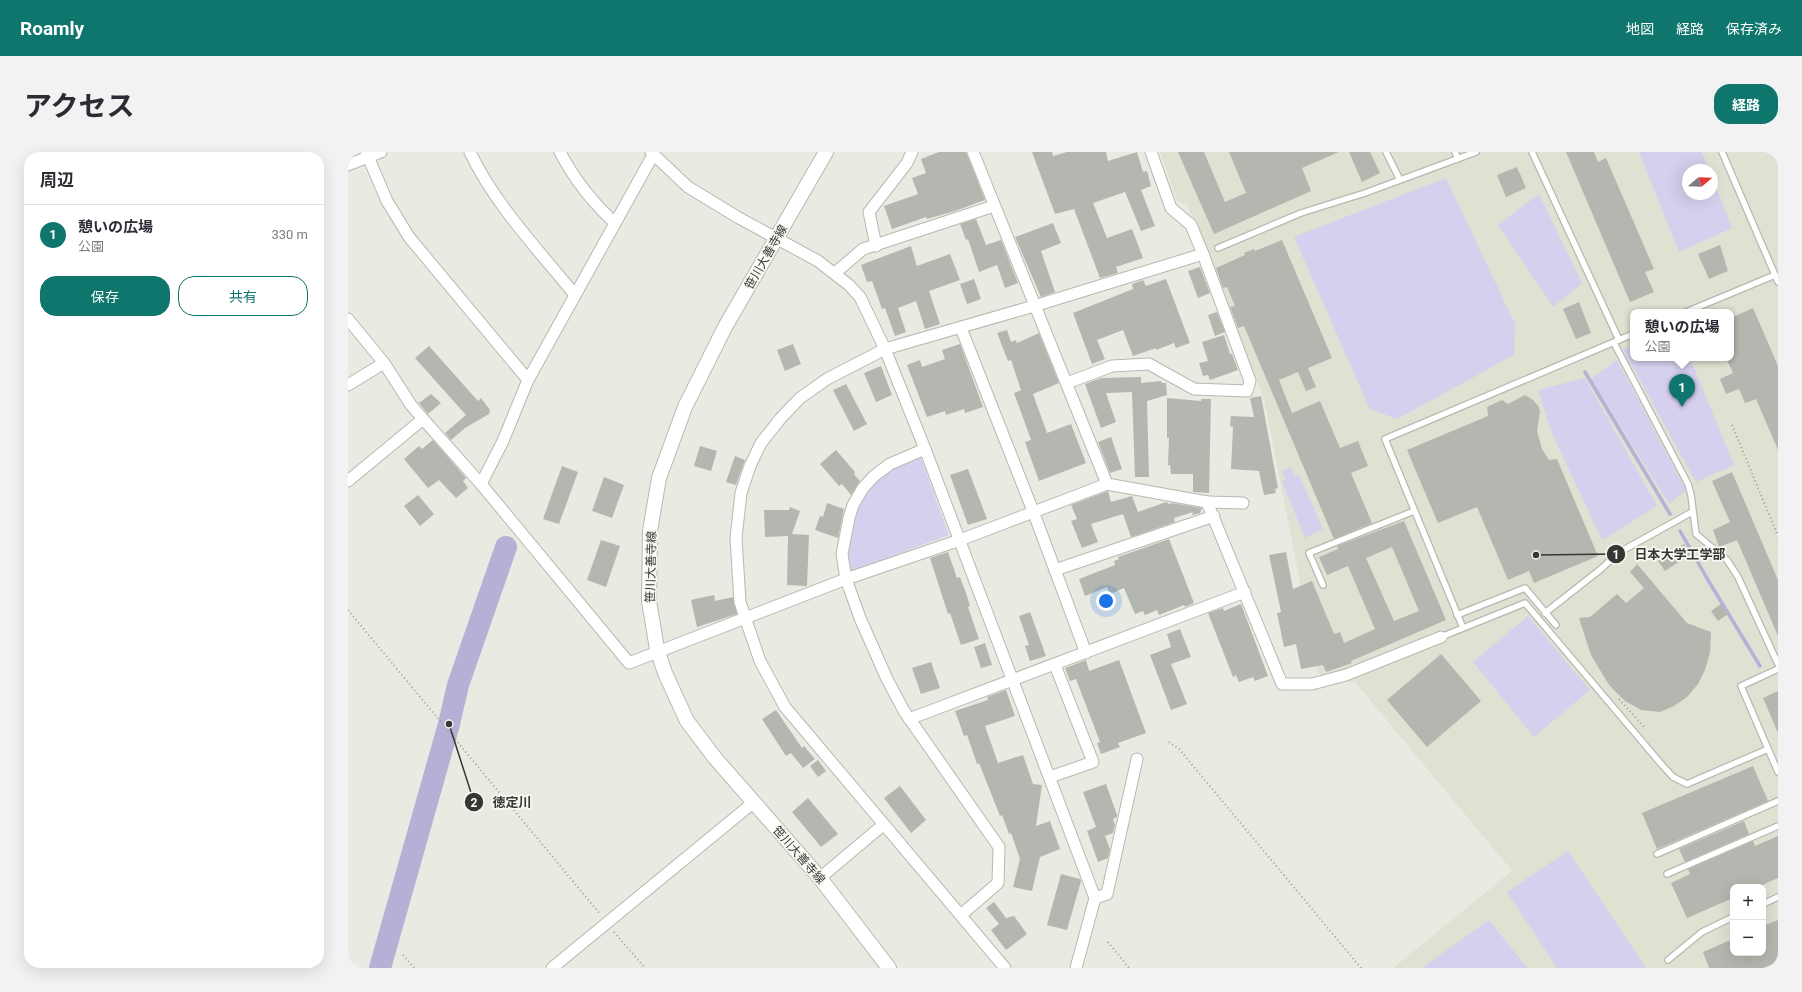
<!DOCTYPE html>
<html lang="ja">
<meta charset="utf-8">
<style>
:root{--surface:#fff;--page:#f2f2f3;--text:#2b2b33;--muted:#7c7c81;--line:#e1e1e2;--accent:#0f766e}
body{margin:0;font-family:Roboto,"Noto Sans JP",sans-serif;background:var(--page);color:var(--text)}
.controls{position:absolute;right:12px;bottom:12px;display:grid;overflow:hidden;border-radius:8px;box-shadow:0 4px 16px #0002}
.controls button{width:36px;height:36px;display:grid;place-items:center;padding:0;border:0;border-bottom:1px solid var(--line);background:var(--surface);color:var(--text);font:20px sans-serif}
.compass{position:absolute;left:1334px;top:12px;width:36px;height:36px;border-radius:50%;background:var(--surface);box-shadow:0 4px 16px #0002;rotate:71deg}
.you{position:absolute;left:758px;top:449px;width:14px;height:14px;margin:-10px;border:3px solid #fff;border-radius:50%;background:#1a73e8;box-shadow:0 0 0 6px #1a73e833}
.badge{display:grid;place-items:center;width:26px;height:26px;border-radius:50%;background:var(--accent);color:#fff;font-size:13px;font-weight:700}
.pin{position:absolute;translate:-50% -33px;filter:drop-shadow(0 1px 2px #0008)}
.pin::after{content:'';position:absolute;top:21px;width:14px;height:12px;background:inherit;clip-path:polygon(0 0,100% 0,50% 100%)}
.popup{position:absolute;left:1282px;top:157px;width:104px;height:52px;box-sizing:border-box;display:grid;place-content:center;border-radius:8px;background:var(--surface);filter:drop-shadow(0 1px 3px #0005);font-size:13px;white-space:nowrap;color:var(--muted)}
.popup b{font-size:15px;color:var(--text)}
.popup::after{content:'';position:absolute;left:50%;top:100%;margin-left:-8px;border:8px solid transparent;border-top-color:var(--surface)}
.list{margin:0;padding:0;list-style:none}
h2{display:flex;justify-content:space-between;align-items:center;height:52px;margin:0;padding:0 16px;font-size:17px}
h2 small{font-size:13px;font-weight:400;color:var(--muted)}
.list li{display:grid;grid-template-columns:26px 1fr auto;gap:12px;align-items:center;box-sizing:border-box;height:60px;padding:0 16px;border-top:1px solid var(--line)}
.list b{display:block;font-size:15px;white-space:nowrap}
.list p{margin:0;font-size:13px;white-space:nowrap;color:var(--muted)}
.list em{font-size:13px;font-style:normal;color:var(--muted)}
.actions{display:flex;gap:8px;padding:12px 16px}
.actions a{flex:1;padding:9px 0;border:1px solid var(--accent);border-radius:16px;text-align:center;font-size:14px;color:var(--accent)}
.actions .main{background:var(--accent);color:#fff}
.map{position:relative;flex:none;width:1430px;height:816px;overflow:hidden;border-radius:16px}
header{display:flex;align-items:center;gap:24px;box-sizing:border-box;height:56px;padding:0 20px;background:var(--accent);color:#fff}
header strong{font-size:19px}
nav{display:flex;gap:22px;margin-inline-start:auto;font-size:14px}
.intro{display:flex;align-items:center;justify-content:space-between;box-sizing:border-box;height:96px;padding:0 24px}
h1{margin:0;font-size:28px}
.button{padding:10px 18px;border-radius:16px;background:var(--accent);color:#fff;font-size:14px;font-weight:700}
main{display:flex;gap:24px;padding:0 24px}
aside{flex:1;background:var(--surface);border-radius:16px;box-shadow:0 4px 16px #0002}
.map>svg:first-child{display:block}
.built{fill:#dee2d2;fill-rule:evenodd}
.green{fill:#d6cfed}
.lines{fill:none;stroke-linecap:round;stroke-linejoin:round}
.stream{stroke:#b8afd7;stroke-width:3.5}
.river{stroke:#b8afd7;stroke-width:22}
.building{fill:#b4b7af;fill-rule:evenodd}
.service-casing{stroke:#b7b9b1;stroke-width:8}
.minor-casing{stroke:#b7b9b1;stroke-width:13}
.tertiary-casing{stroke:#b7b9b1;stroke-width:16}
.path{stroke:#9b9d97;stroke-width:2;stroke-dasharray:1 3;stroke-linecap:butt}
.service{stroke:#fff;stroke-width:5.5}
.minor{stroke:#fff;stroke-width:11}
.tertiary{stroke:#fff;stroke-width:14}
.labels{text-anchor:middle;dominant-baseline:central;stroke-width:3.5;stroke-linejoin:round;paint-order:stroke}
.street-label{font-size:12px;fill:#363734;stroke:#f6f9f0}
.leader{fill:none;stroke:#363734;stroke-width:1.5}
.callout-dot{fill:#363734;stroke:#f6f9f0;stroke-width:1.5}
.mark-label{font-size:12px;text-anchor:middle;font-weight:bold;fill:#fff}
.callout-label{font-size:13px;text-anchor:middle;font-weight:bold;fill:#363734;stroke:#f6f9f0;stroke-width:3.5;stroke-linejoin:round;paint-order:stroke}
</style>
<header>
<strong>Roamly</strong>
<nav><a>地図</a><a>経路</a><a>保存済み</a></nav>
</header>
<div class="intro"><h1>アクセス</h1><a class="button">経路</a></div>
<main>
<aside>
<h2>周辺<small></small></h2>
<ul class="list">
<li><span class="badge">1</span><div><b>憩いの広場</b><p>公園</p></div><em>330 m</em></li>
</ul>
<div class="actions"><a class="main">保存</a><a>共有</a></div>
</aside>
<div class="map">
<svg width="1430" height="816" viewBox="0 0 1430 816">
<rect width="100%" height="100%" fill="#e9ebe3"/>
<path class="built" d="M812,0H1430V816H1045L1164,719L1007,530L973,526L969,517L916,247L839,52L829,49ZM1340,18H1364V42H1340ZM1285,160H1383V206H1285ZM1385,735H1415V801H1385Z"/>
<g class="green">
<path d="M1291,0H1354L1361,18H1340V42H1364V25L1384,76L1331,100Z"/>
<path d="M1098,26L1167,172L1166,203L1049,267L1022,257L946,85Z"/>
<path d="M1191,42L1234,131L1205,155L1150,73Z"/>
<path d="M1285,193V206H1342L1386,313L1348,330L1275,197Z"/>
<path d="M1269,208L1338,338L1321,352L1243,227Z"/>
<path d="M1237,226L1309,354L1254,388L1203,279L1190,238Z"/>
<path d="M573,306L601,383L502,420L500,396L506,364L513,348L527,328L550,312Z"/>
<path d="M943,315L947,324L951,323L975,377L957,386L934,329L938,328L934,319Z"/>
<path d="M1180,464L1242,538L1186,585L1125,510Z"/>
<path d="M1220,699L1298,816H1209L1159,740Z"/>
<path d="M1141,768L1179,816H1074Z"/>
</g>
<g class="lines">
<g class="stream">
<path d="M1237,220L1322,362"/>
<path d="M1332,379L1360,428L1412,514"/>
</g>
<path class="river" d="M32,816L101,572L110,533L158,395"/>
</g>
<g class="building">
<path d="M591,0H618L637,48L607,59L579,67L578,65L544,77L536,54L570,42L564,26L578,21L573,7Z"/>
<path d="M684,0H704L705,4L719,0H758L760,9L789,0L795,20L799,19L803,34L793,38L807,74L793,79L777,40L745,51L759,86L784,77L795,106L768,115L770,121L752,126L726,57L707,62Z"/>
<path d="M830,0H856L877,50L898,41L881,0H991L954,16L963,39L866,82Z"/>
<path d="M1001,0H1022L1032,21L1014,30Z"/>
<path d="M1218,0H1246L1250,10L1258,6L1306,117L1297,120L1306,140L1282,150Z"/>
<path d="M1169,15L1178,36L1158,45L1149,23Z"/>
<path d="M628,67L638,93L653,88L670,131L657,136L649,113L631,120L620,87L618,88L612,72Z"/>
<path d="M705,71L713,91L693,99L707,140L693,145L667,85Z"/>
<path d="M934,88L984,206L960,216L968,235L958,239L950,220L931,228L944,261L972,249L992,296L1010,289L1020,314L1003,321L1024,371L986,387L896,174L890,176L882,155L887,154L879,135L875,136L868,116L897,103L896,101L906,97L907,99Z"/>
<path d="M1372,93L1380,119L1361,127L1350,102Z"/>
<path d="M563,94L569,114L602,102L612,128L581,139L592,172L577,177L568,149L550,156L558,180L547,184L537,156L534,157L524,129L519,130L513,113Z"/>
<path d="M852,115L862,141L850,146L840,119Z"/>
<path d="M626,127L633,147L619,152L612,132Z"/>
<path d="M818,127L842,191L828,196L826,191L808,198V196L785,204L775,178L749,188L757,207L744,212L725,161L785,137L784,132L795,128L798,134Z"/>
<path d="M1231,150L1243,181L1228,187L1215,157Z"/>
<path d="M1405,156L1430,214V298L1408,247L1397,251L1391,237L1378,242L1372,227L1385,221L1378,206H1383V166Z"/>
<path d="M869,160L877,180L867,184L860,163Z"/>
<path d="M659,178L663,190L668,188L669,191L691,181L711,231L685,242L699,281L723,272L738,311L691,329L677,290L683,288L666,241L673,238L663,208L660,209L649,181Z"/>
<path d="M876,183L882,202H884L890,218L862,228L860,223L855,224L851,211L860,209L854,190Z"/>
<path d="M445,192L453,212L437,219L429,198Z"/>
<path d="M612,192L635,255L617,261L616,257L598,263L597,259L579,265L559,213L572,208L574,215L597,207L594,198Z"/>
<path d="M81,194L130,249L133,246L142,258L141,262L117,276L103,288L97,281L118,263L67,206Z"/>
<path d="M533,214L544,243L528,250L516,221Z"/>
<path d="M793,225V231L813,229L814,231H818L819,243L799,249L801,325H787L784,240L758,241L768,270L753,276L737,232L753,226Z"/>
<path d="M498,232L519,272L506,279L485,238Z"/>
<path d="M83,242L93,251L80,262L71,251Z"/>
<path d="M1177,243L1185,248L1191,255L1192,260L1189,279L1194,297L1201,308L1209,307L1250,404L1186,431L1181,419L1160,428L1129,355L1090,371L1059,298L1140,264L1139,255L1154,248L1160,252Z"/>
<path d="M913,244L930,336L927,337L928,341L916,343L911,319L883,317L885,275L882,274L883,264L906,265L902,246Z"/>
<path d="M819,246L853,249V247H863L861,341L845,340V322H823L822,313H820L821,286H819Z"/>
<path d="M763,285L774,317L762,321L750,290Z"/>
<path d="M85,288L118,326L115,329L120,336L108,346L91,328L80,336L56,307L71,294L74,297Z"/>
<path d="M352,294L369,299L363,319L346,314Z"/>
<path d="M488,298L507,320L506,322L512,329L503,343L494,332L491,334L472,312Z"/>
<path d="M387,304L397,308L388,333L378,330Z"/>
<path d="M214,314L230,320L211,372L195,367Z"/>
<path d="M620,317L639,367L620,373L602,323Z"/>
<path d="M1384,320L1430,428V484L1389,388L1371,395L1365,378L1382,370L1364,329Z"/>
<path d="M256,325L276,333L264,366L244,359Z"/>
<path d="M760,339L763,350L784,344L790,360L818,350L821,352L824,351L854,356L852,361L844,363L845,360L826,366L827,370L783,385L775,362L743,372L750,390L734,396L723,369L729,367L723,353Z"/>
<path d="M70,343L86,362L72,374L56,354Z"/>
<path d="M479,351L496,357L490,386L467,378L472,364L475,365Z"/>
<path d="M442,355L452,359L444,382L461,383L459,434L439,433L440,384L417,385L416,358H441Z"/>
<path d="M1056,369L1098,468L1003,509L1004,511L978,520L975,513L953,517L948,492L936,495L929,461L933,460L921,403L938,400L945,437L964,429L986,482L992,480L996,491L1027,477L1000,414L979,423L971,405L990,397L989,394ZM1044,395L1071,459L1046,469L1018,406Z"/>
<path d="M821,387L846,451L837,455L836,453L811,463L809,458L797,463L795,459L787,462L776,436L762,442L759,435L737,444L731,427L767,413L766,409L771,407L770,405Z"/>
<path d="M253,388L272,394L258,435L239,428Z"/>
<path d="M1336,392L1343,402L1317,419L1310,409Z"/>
<path d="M600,400L609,426L612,425L618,441L622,454L620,455L631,487L613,493L602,461L600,462L582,406Z"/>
<path d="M1289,412L1339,471L1363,480L1362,500L1357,518L1350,532L1339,545L1326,554L1312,560L1293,558L1277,549L1261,533L1243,503L1231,466L1242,465L1269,442L1278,451L1296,436L1282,420Z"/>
<path d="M366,443L367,449L385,445L389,462L349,475L343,448Z"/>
<path d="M893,452L920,524L907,529L905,525L891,530L888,523L885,525L860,461L875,456L876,459Z"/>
<path d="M1373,452L1380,462L1370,469L1363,459Z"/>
<path d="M682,460L698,504L682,509L677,494L681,493L671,464Z"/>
<path d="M832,477L843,505L823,512L839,552L823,558L802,503L823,495L819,482Z"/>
<path d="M637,491L644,513L633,516L626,495Z"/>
<path d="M1093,502L1133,549L1079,595L1039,548Z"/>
<path d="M738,508L741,519L771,508L798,581L770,591L772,595L753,602L749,591L752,590L728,527L722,529L717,516Z"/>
<path d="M583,510L592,536L573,542L564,516Z"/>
<path d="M658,538L667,564L637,574L650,611L675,603L685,632L694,633L688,674L702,669L712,697L692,705L684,739L665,735L672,707L663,681L661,682L654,663L652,664L631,611L629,612L619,583L616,584L607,559L640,548L639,545Z"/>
<path d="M1430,539V581L1415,546Z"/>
<path d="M428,558L454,596L456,594L467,607L455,616L443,601L438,604L414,567Z"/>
<path d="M470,608L478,619L470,625L462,614Z"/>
<path d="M1405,614L1420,649L1309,697L1294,661Z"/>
<path d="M758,632L769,663V665L765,667L767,673L765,681L757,684L762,697L760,706L750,710L739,679L748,675L735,640Z"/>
<path d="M552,634L578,668L563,681L536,646Z"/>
<path d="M460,646L490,682L473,695L444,660Z"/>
<path d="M1396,669L1401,682L1337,710L1331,697Z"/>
<path d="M1430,684V726L1410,735H1385V746L1339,766L1323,731L1342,722L1340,717L1405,689L1407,694Z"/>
<path d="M713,722L732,727L733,729L719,778L699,773Z"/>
<path d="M646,750L658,766L666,764L679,782L658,798L643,778L651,772L638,756Z"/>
<path d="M1430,768V810L1415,816H1361L1355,800L1385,787V801H1415V774Z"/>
</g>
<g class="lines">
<g class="service-casing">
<g id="service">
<path d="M1038,0L1052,28"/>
<path d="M1107,0L1110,7"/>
<path d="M1184,0L1271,188"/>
<path d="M1374,0L1430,130"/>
<path d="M870,96L953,61L1017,41L1128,0"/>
<path d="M1338,160L1427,123"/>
<path d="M1266,191L1340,332L1343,343L1348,382L1379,408L1390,425L1430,512"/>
<path d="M975,433L961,401L1066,359"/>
<path d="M1197,461L1253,417L1270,401L1344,360"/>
<path d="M1109,463L1177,436L1208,473"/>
<path d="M1115,476L1037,287L1285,182"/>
<path d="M1093,485L1177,451L1314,613L1325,625L1339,632L1420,597"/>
<path d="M1430,517L1393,534L1430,620"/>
<path d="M1309,702L1430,649"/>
<path d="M1319,722L1430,674"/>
<path d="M1415,752L1430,745"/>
<path d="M1320,808L1354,780L1385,765"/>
</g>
</g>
<g class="minor-casing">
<g id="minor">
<path d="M18,0L39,49L61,85L180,228L305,3"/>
<path d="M122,0C145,50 192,100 227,143"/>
<path d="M212,0C226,27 244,50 267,71"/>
<path d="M303,0L340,35L391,66L470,109L501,133L512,145L537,197L577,297L747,746L728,816"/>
<path d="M625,0L759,332L859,350L934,532H964L998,523L1093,485"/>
<path d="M0,13L33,0"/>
<path d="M528,94L521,60L559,11L564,0"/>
<path d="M487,121L515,97L646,54"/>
<path d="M0,167L36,211L63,253L75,267L133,332L281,511L498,427L612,388L759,332"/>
<path d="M613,176L685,359L738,501"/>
<path d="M719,231L764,214L801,212L846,237L899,239L902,229L855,102"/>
<path d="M0,233L36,211"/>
<path d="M577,297L542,312L526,324L515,336L505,353L501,366L494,402L498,427L512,466L539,527L556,559L651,695L650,731L613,763"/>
<path d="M0,329L75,267"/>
<path d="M133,332L155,289L180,228"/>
<path d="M859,350L895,351"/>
<path d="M707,418L866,364"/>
<path d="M561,567L897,440"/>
<path d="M702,625L745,610L707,513"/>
<path d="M472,726L535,673"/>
<path d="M747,746L759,742L789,607"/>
<path d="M204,816L406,650"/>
<path d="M657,816L437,555L412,509L397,465L392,450L388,386L393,341L402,314L413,291L432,267L452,246L479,227L537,197L686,154L855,102L843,73L823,56L803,0"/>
</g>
</g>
<g class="tertiary-casing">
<path id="tertiary" d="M478,0L377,175L337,255L311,326L302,379L301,449L309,497L317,521L339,569L367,606L472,726L541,816"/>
</g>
<g class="path">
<path d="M1384,273L1430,384"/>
<path d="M0,458L252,762"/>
<path d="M1271,547L1297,576"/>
<path d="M821,590L831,597L1013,816"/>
<path d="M266,780L297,816"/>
<path d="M760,790L781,816"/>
<path d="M55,803L66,816"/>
</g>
<use href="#service" class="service"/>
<use href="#minor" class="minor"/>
<use href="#tertiary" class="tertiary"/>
</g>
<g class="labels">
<g class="street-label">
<text transform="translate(418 105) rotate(-60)">笹川大善寺線</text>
<text transform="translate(303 415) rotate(-89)">笹川大善寺線</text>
<text transform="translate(451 703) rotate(49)">笹川大善寺線</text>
</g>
</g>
<path class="leader" d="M1188 403L1268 402M101 572L126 650"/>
<g class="callout-dot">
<circle cx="1188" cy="403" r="4"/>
<circle cx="101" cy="572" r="4"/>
<circle cx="1268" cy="402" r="10"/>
<circle cx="126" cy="650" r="10"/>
</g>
<g class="mark-label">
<text x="1268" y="407">1</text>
<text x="126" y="655">2</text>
</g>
<g class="callout-label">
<text x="1332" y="407">日本大学工学部</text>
<text x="164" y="655">徳定川</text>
</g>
</svg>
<div class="controls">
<button>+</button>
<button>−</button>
</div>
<svg class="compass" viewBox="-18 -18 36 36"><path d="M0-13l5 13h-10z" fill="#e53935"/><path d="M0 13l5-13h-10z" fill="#7c7c81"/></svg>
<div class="you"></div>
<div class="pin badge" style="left:1334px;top:255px">1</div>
<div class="popup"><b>憩いの広場</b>公園</div>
</div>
</main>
